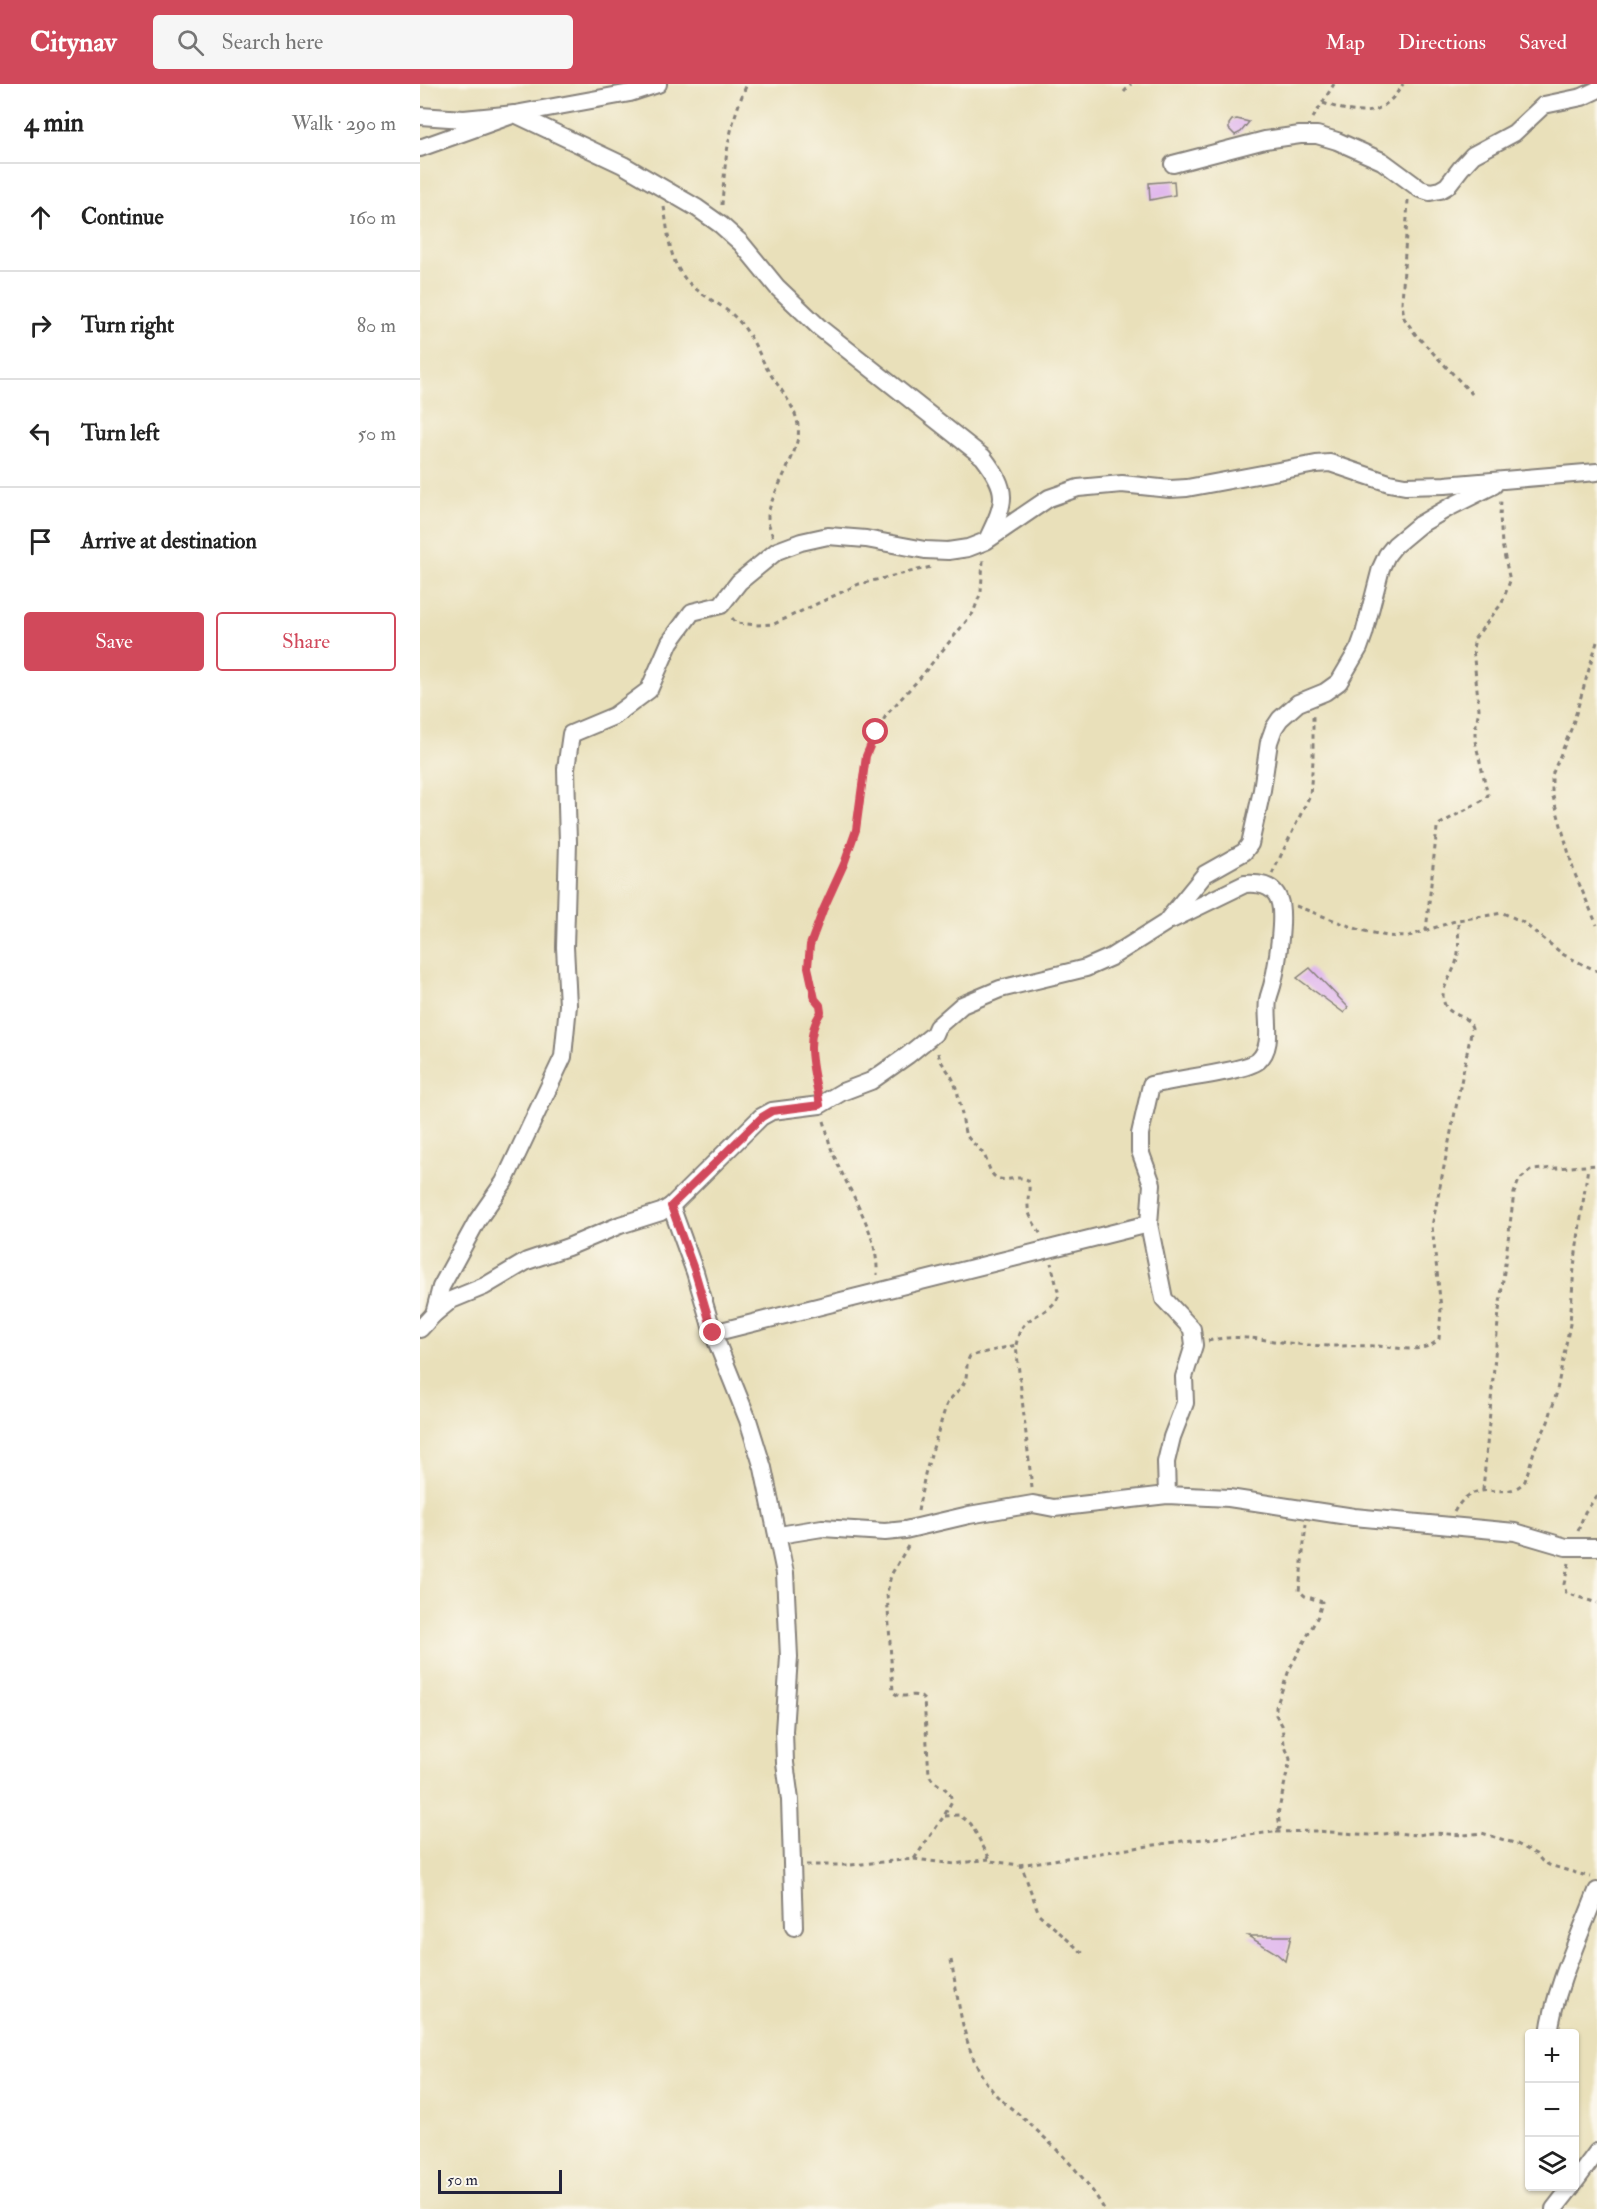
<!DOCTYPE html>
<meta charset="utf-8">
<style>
:root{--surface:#fff;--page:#f6f6f6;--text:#222;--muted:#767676;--line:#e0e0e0;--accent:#d1495b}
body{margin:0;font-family:"IM FELL Double Pica",serif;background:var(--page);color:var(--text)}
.controls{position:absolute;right:18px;bottom:18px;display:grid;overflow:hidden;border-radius:6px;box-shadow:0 2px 4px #0004}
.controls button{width:54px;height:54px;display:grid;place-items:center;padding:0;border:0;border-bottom:2px solid var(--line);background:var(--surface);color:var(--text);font:30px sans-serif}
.scale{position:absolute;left:18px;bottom:15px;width:124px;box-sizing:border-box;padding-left:6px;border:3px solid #22223b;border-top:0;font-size:16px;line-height:21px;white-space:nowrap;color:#22223b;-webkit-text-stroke:4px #fbf7ec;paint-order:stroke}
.stop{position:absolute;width:18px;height:18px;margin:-14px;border:4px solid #d1495b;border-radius:50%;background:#fff}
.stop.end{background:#d1495b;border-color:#fff;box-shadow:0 2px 6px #0008}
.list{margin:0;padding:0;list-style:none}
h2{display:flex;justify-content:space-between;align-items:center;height:78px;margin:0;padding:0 24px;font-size:26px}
h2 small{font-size:20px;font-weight:400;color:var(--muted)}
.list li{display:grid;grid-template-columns:39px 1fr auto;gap:18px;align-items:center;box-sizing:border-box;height:108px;padding:0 24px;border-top:2px solid var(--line)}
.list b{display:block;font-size:22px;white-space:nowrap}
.list em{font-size:20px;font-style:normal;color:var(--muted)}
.actions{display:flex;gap:12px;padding:18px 24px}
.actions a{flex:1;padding:14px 0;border:2px solid var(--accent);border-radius:6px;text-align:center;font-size:21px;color:var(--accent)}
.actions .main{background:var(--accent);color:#fff}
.icon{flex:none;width:33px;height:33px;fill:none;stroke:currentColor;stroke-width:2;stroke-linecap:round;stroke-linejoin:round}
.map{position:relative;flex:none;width:1177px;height:2125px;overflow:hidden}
header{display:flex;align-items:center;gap:36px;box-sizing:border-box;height:84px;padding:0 30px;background:var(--accent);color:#fff}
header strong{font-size:28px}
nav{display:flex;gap:33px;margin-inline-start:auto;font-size:21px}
.search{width:420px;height:54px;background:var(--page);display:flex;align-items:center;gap:15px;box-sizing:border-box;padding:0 21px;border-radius:6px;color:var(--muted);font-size:22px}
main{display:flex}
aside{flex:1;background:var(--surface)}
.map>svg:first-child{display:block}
.building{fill:#ddafed}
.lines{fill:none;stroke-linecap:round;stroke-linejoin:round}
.minor-casing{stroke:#86817a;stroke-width:20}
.path{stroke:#86817a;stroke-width:3;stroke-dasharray:4.5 4.5;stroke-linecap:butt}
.minor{stroke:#fff;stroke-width:16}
.route{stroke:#d1495b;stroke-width:8}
</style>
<header>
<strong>Citynav</strong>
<div class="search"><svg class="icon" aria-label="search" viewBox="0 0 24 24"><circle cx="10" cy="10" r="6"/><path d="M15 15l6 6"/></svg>Search here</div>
<nav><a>Map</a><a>Directions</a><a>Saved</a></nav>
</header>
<main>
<aside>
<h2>4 min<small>Walk · 290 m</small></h2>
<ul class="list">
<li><svg class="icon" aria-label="ahead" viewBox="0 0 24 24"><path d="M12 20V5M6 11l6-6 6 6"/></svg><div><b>Continue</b></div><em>160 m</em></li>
<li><svg class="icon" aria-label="right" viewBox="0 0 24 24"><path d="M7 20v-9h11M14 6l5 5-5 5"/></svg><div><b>Turn right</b></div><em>80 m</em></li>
<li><svg class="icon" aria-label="left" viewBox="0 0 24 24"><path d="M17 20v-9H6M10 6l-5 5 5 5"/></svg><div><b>Turn left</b></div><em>50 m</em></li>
<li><svg class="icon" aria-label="arrive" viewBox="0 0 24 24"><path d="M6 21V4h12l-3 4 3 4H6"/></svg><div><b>Arrive at destination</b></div></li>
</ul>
<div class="actions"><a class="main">Save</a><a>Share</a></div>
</aside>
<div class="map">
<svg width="1177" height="2125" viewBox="0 0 1177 2125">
<rect width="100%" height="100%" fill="#fbf7ec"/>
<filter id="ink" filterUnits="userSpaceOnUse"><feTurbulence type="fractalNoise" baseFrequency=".0167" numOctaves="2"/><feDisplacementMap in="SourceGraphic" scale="12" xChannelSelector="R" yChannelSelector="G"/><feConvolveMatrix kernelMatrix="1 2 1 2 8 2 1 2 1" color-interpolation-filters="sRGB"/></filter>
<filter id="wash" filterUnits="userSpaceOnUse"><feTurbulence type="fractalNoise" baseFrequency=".008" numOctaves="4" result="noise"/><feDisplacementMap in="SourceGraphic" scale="24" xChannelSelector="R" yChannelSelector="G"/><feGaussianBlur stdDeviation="1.35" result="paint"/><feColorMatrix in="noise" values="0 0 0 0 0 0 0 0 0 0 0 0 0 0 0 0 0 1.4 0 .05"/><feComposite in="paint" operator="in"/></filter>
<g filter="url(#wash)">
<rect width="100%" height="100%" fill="#e9e0ba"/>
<g id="blocks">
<g class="building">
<path d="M812,36L817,35L829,38L821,48L815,51L809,45V40Z"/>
<path d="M754,97L755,111L730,116L729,99Z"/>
<path d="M890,884L928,923L924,929L877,894Z"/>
<path d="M828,1852H871L865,1877L856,1869Z"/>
</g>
</g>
</g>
<g filter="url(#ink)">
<use href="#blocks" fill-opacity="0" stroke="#86817a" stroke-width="1.5"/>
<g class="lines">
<g class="minor-casing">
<g id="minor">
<path d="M0,32L44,35L95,30L210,9L238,0"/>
<path d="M0,64L95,30L203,81L277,124L301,141L321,159L357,203L400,244L563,373C589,407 586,417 568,454"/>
<path d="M753,80L845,56L880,51H897L917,57L962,77L1000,105L1010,108L1020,106L1027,102L1041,84L1053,71L1094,49L1124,21L1162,13L1177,6"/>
<path d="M251,1122L275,1188L293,1249L328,1336L343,1384L365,1489L369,1573L364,1647L365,1679L370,1716L374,1843"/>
<path d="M14,1230L21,1203L57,1137L84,1098L143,973L148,921L145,863L148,758L146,685L151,650L194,632L229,606L250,558L272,528L301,521L319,498L357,467L381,458L408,452L446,455L505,466L528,467L548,464L566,457L629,414L658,404L702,400L750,405L767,404L896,380L910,379L969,399L985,402L1025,401L1177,388"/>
<path d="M0,1245L14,1230L31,1216L65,1202L107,1177L148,1163L200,1141L241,1128L251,1122L341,1033L352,1027L400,1021L422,1008L451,997L488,971L514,950L517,943L542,921L580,905L666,884L691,873L745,839L785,790L824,768L830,760L842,706L849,658L854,644L860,635L878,619L905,608L919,598L939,564L944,550L961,484L967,471L975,461L999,441L1028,424L1074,401"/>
<path d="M293,1249L729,1140"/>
<path d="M747,1411L746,1378L752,1353L765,1319L764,1293L774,1261L772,1245L744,1215L729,1140L732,1100L720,1067V1050L731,1001C753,995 824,988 838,977C855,962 845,935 848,916C849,910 852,904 853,898C857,882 865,831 859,816C854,801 839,799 825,800L751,836"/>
<path d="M359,1451L402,1444L465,1448L485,1446L549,1431L613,1420L634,1424L747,1411L809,1414L934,1433L1095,1448L1146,1463H1177"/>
<path d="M1129,1950C1134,1906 1161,1849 1177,1807"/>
<path d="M1154,2099L1177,2068"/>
<path d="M1134,2125L1152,2102"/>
</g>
</g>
<g class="path">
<path d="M704,8L711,0"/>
<path d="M903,19C938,31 961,36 983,0"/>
<path d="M893,34L914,0"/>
<path d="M988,116L982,219L984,234L996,251L1054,312"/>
<path d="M302,121C305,74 308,43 327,0"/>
<path d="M244,123C248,145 248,170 261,189C274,210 301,218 318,236C330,249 338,267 346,283C358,304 382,327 378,353C373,380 354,404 348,430V438L353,453"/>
<path d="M312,534L316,539L338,541L354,540L439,500L511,483"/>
<path d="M1177,558L1152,643L1132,691V709L1154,788L1177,841"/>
<path d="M852,790L890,711L893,677V631"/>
<path d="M876,822L940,846L967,852L986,853L1038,836L1083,829L1101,837L1144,871L1177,887"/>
<path d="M1006,847L1017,744L1020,740L1065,715L1068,711L1055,657V646L1059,625L1053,565L1055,554L1082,519L1090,497L1082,460L1080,432L1081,416"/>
<path d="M518,969C520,980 530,987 534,998C540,1014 542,1032 545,1049C550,1058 559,1063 564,1071C569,1079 569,1093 580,1095C590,1097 599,1091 608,1096C611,1106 607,1113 608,1122C608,1132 616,1142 621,1151"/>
<path d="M397,1004C391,979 386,951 401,928L400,921L395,915L388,872L403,826L425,780L436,746L446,672L456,648L467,630L499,595L553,529L561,508L563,476"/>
<path d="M404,1037C407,1046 408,1056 411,1064C426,1105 459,1146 457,1191"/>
<path d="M788,1257C821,1248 854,1259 888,1261C911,1263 934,1261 957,1262C977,1263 1003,1271 1019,1255L1021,1224L1012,1142L1052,944C1048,930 1031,933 1025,921C1019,908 1028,898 1033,886C1041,871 1038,852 1038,836"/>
<path d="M612,1404L596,1261C597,1257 598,1251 600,1247C608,1230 633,1229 639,1211L631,1179"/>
<path d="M1063,1406L1079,1227L1094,1109L1099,1096L1111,1086L1177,1081"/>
<path d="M498,1427L505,1390L526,1322C530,1312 541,1307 545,1297C548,1289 545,1280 550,1272L596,1261"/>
<path d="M1034,1428C1057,1388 1085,1421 1105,1397L1115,1364L1128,1338L1136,1311L1150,1240L1154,1183L1168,1083"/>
<path d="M1158,1447L1165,1428L1177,1412"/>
<path d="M488,1462L471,1491L467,1509L473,1608C483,1618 495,1605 504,1616L509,1690C514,1704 529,1700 532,1717L524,1732L494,1775"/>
<path d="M1149,1479L1144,1500L1146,1509L1177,1519"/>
<path d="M525,1732L539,1731L551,1740L571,1777L599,1781L602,1783L619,1830L666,1872"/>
<path d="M856,1748L896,1747L950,1751L976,1749L997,1751L1013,1749L1044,1751L1062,1749L1097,1760L1116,1770L1122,1777L1129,1781L1170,1793"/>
<path d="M386,1781H431L494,1775L535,1780L569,1775"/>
<path d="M599,1781L762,1757L828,1751L854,1748L860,1744L858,1730L870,1675L864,1660L862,1641L856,1631V1623L869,1586L898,1532L902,1518L885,1512L879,1507L886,1440"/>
<path d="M531,1876C540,1923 543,1976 578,2013C585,2020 594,2026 602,2033C631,2059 666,2092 684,2125"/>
</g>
<use href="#minor" class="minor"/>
</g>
</g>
<g class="lines" filter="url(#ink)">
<path class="route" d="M293,1249L275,1188L251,1122L342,1033L352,1027L400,1021C395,990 382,956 401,928L400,921L395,915L388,883L390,861L403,826L424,780L436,746L446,672L456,648"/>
</g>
</svg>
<div class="controls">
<button>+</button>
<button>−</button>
<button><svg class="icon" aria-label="layers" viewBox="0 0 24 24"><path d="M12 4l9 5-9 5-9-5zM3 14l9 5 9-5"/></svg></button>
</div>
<div class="scale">50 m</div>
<div class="stop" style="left:456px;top:648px"></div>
<div class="stop end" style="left:293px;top:1249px"></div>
</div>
</main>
